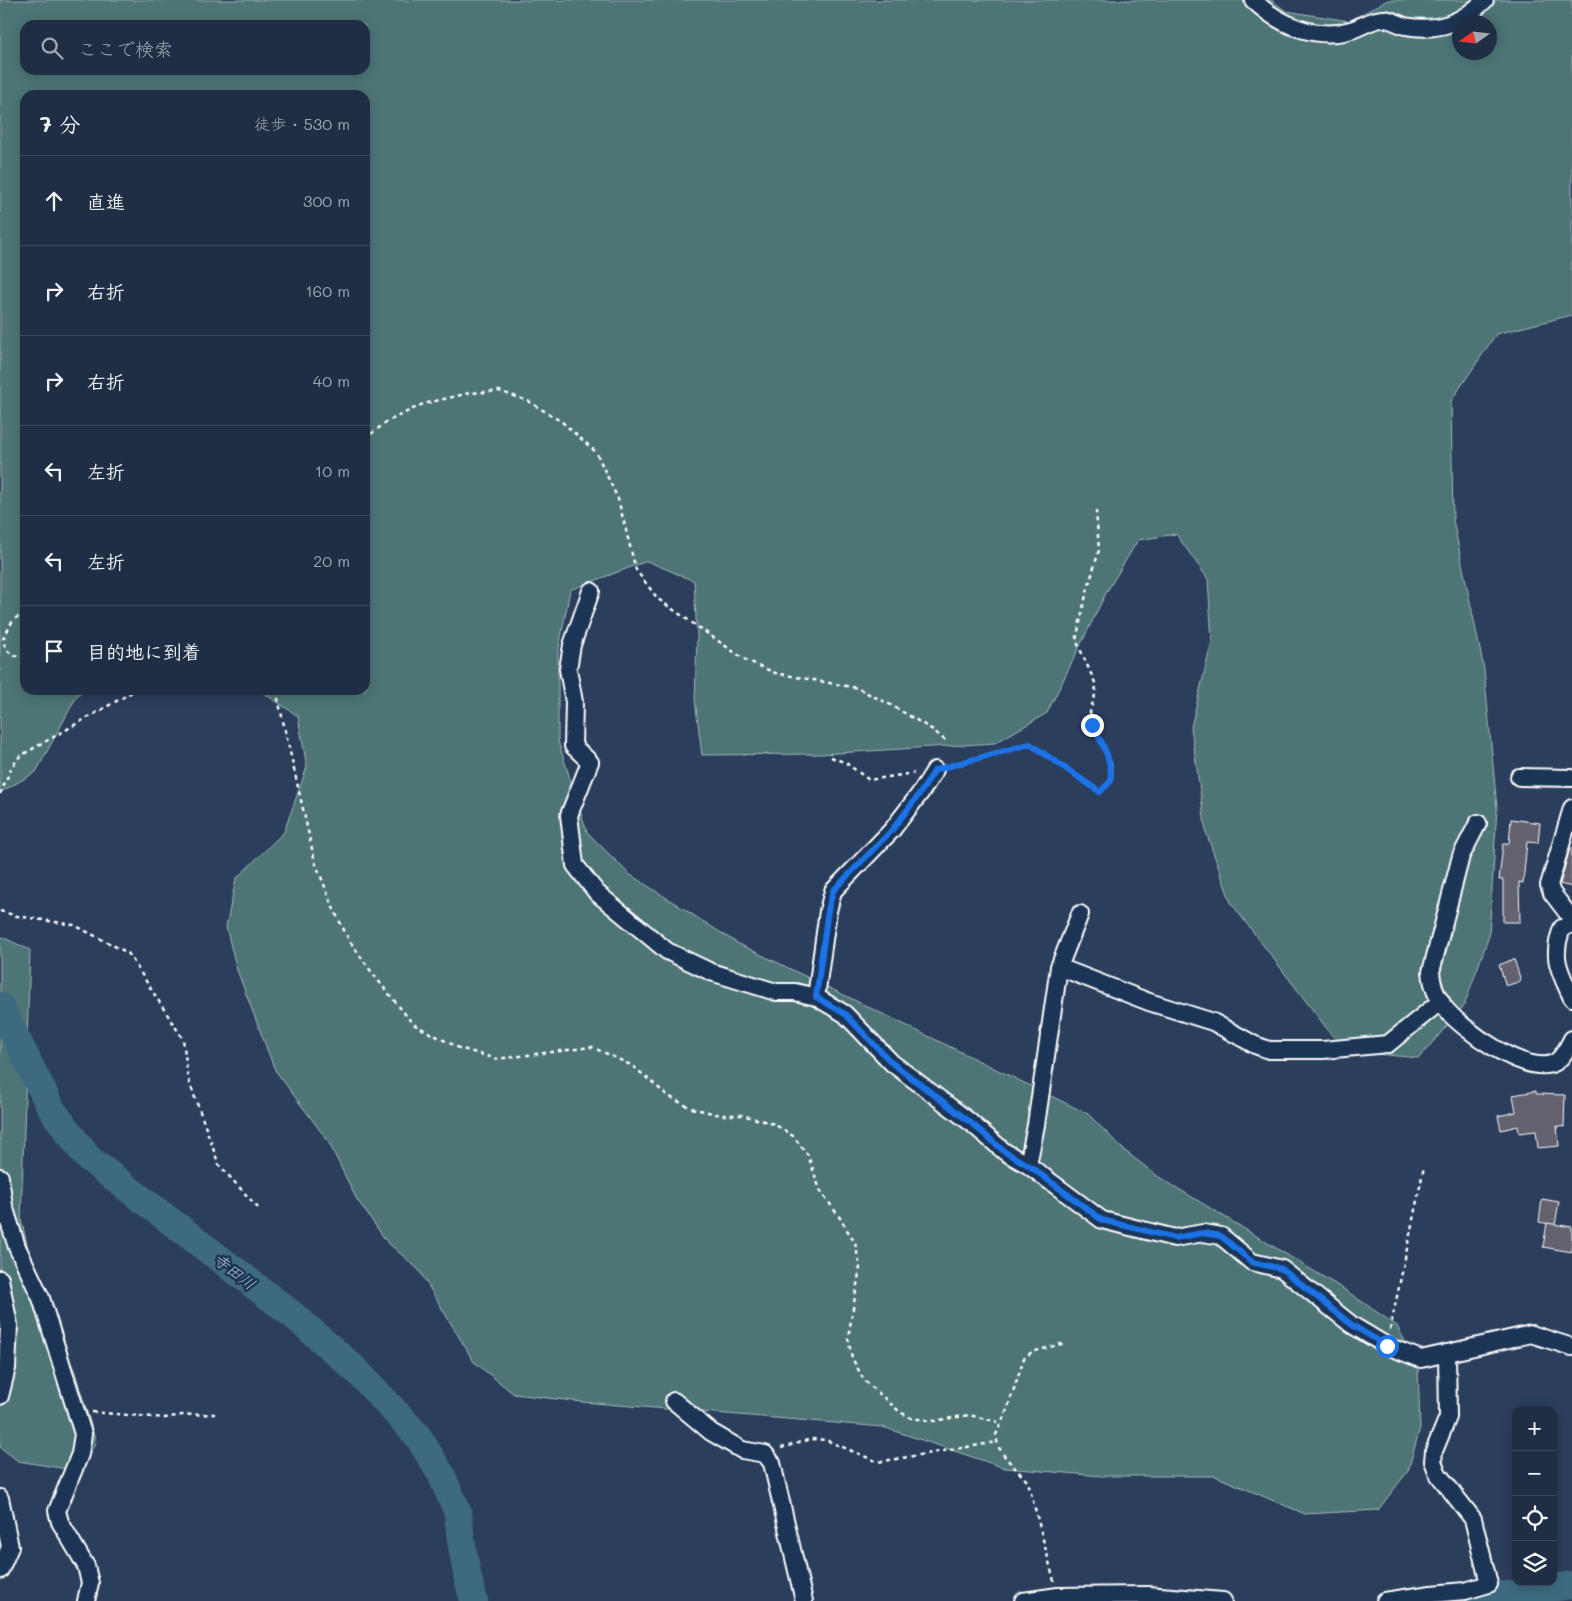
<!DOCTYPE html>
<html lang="ja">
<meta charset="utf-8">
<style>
:root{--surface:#202e45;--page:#2d3a50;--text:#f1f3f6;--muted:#a2a8b3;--line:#3d4a5e}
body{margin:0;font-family:Mali,"Klee One",sans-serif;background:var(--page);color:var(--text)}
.controls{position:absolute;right:15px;bottom:15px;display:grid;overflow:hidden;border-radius:10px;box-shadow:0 2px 12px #0003}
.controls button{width:45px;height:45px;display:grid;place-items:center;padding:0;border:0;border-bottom:1px solid var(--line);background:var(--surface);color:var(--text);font:25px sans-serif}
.compass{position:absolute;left:1452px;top:15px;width:45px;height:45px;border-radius:50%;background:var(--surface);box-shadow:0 2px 12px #0003;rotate:256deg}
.stop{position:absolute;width:15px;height:15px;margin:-11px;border:4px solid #1a73e8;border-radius:50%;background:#fff}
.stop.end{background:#1a73e8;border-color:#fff;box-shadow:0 1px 5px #0008}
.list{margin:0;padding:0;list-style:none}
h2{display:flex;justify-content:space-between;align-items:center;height:65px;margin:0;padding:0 20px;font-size:21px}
h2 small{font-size:16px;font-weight:400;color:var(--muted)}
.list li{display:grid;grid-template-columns:32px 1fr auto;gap:15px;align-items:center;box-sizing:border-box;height:90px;padding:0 20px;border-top:1px solid var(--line)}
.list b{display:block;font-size:19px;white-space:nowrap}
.list em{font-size:16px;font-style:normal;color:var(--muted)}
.icon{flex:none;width:28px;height:28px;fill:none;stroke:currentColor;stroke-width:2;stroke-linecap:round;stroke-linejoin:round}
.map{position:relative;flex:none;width:1572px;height:1601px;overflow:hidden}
.search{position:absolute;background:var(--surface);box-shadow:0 2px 12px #0003;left:20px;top:20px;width:350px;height:55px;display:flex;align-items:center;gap:12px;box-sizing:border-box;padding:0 18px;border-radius:15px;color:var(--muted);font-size:19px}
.panel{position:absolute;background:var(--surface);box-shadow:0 2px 12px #0003;left:20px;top:90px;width:350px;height:605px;border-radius:15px}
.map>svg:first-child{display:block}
.green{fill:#4e7476;stroke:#a6baba;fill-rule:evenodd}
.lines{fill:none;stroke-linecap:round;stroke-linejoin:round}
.river{stroke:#3e6a81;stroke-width:28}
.building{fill:#656270;stroke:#fff}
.minor-casing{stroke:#fff;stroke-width:20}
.path{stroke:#fff;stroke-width:2.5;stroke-dasharray:4 4;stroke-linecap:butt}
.minor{stroke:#1d3557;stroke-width:16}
.route{stroke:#1a73e8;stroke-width:6}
.labels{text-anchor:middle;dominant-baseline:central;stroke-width:5;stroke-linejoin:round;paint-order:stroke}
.water-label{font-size:16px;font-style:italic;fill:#b2c3cd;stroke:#1d3557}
</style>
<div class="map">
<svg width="1572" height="1601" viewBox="0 0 1572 1601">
<rect width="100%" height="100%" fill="#2b3e5c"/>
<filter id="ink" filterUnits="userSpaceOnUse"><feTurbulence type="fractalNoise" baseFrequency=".02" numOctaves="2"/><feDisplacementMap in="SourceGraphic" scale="10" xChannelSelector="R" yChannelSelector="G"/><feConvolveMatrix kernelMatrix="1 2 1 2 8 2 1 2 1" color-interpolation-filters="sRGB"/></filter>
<g filter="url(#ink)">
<g class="green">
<path d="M0,0H1271L1286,11L1349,21L1388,0H1572V315L1496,334L1451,401L1453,520L1484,669L1497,808L1489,936L1464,1006L1419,1058L1344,1051L1231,903L1206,832L1191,727L1212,641L1208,579L1176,534L1138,540L1106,593L1047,713L995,743L821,754L702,755L695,700L697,637L694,581L647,561L570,590L558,653V741L587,832L629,874L737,943L1088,1114L1125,1151L1159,1177L1345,1290L1397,1326L1418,1367L1420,1428L1408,1471L1378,1510L1305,1514L1215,1476H1102L1005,1468L883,1427L582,1402L514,1394L474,1362L419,1270L387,1242L356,1198L328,1141L275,1070L237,970L226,927L236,879L284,832L307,767L298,716L259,690H365V95H25V690H87L78,694L36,772L1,792L0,791ZM1460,22H1490V52H1460ZM25,25H365V70H25Z"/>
<path d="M0,936L30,950L21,1219L37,1286L75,1372L96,1442L79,1471L18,1461L0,1447Z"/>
</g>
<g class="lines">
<g class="river">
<path d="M0,1006L52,1110L88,1158L293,1315L356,1370L417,1435L441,1474L458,1513L461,1541L468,1579L474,1601"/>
<path d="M1466,1601L1572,1585"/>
</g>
</g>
<g class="building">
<path d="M1511,819L1540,823L1538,843L1527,842L1523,883L1519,882L1520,922H1503V880H1499L1503,844H1509Z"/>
<path d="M1570,848H1572V887L1560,884Z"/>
<path d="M1514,959L1521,981L1506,986L1499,965Z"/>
<path d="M1536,1091V1094L1565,1095L1564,1127L1557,1126L1559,1146L1538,1148L1536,1131L1519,1133L1518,1126L1501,1130L1498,1116L1516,1112L1513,1095Z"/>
<path d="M1542,1199L1559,1202L1555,1225L1539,1222Z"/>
<path d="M1547,1223L1572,1227V1252L1543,1247Z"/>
</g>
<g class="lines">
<g class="minor-casing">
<g id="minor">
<path d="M1253,0C1278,24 1316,41 1351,30C1361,27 1372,19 1383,19C1391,19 1398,24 1405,26C1438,32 1462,23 1485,0"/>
<path d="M591,591L572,645L568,669L574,702L573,746L590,762L569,815L575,865L597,893L667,951L711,972L776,992H795L816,997L845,1014L892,1063L970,1122L1005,1152L1028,1165L1102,1220L1175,1238L1203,1233L1221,1236L1252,1262L1282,1269L1352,1325L1387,1346L1421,1359L1531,1334L1572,1347"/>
<path d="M1519,777L1572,778"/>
<path d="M1572,808L1549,885L1552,893L1572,919"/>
<path d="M1478,823L1461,856L1431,972C1432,985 1436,996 1444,1007C1461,1029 1526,1076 1554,1063C1562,1059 1568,1047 1572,1039"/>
<path d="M1572,924L1562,928C1551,958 1559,970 1572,998"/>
<path d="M1059,967L1149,1002L1213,1022L1255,1045L1269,1050H1323L1388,1044L1441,1001"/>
<path d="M816,997L828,911L833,891L892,830L921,792L935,770"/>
<path d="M1028,1165L1036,1125L1059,967L1080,914"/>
<path d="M0,1177L4,1206L17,1247L41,1298L83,1434L80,1454L57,1511L60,1522L86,1566L90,1583L86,1601"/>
<path d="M0,1279L9,1325L7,1368L0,1396"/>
<path d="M674,1401L711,1432L742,1450L765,1454L772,1463L804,1601"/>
<path d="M0,1498L10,1547L0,1570"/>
<path d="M1023,1601L1058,1596L1147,1595L1223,1601"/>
<path d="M1385,1601L1431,1594L1465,1591L1489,1584L1473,1519L1438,1474L1433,1461L1434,1451L1448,1417L1447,1353"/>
</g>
</g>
<g class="path">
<path d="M365,439L386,422L423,404L469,393L499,391L528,401L562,422L596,452L618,499L636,570L658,599L744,659L775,673L857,688L891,705L933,730L947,742"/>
<path d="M25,612L13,620L3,639C6,652 11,657 25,657"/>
<path d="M276,690L315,862L335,912L349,940L373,974L413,1024L459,1048L497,1059L592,1047L633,1066L668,1096L691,1108L721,1115H742L774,1124L793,1136L808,1155L820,1190L840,1218L855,1243L860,1267L848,1338L852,1358L864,1380L900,1412L911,1418L934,1421L969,1415L998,1422"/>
<path d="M831,757L846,763L869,780L914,773"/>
<path d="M949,766L1030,744L1100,792L1111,781L1112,767L1103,744L1092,725L1090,712L1095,695L1096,685L1076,640L1086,595L1099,550L1096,511"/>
<path d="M0,794L12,767L20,756L136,690"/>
<path d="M0,911L17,916L74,925L128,953L183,1039L188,1078L219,1165L259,1209"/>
<path d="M1390,1330L1424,1167"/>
<path d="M92,1412L165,1418L182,1415L215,1414"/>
<path d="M781,1448L811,1439L826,1440L878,1462L997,1442"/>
<path d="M1054,1581L1028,1482L1005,1457L998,1446L996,1435L1008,1407L1024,1358L1032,1352L1065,1343"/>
</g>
<use href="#minor" class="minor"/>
</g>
</g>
<g class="lines" filter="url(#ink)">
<path class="route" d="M1092,725C1102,743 1112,759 1111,781L1100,792L1030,744L935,770L921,792L892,830L833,891L828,910L816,997L845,1014L892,1063L970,1122L1005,1152L1028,1165L1102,1220L1175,1238L1203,1233L1221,1236L1252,1262L1282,1269L1352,1325L1387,1346"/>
</g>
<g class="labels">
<g class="water-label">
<text transform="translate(235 1271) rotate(38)">寺田川</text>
</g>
</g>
</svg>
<div class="controls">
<button>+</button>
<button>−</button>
<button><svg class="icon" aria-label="locate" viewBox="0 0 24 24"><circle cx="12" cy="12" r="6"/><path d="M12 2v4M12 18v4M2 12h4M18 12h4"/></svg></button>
<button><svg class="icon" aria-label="layers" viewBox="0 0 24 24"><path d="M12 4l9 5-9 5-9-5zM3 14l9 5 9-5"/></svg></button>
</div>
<svg class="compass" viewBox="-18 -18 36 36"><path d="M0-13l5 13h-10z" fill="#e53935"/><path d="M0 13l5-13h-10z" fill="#a2a8b3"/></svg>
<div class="stop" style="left:1387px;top:1346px"></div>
<div class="stop end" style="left:1092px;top:725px"></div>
<div class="search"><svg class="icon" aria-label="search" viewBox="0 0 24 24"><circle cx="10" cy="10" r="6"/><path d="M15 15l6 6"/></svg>ここで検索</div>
<section class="panel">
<h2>7 分<small>徒歩 · 530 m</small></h2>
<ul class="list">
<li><svg class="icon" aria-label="ahead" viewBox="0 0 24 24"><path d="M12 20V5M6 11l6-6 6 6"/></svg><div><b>直進</b></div><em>300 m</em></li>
<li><svg class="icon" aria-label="right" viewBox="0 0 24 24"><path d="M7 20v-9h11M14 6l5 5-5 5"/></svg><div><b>右折</b></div><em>160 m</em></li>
<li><svg class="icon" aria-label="right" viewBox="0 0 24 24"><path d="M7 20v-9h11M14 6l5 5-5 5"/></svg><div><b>右折</b></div><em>40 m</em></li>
<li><svg class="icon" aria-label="left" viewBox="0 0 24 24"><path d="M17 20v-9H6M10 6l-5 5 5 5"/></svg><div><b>左折</b></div><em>10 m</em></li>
<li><svg class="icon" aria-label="left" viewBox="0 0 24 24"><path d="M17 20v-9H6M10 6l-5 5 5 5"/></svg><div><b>左折</b></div><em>20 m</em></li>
<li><svg class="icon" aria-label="arrive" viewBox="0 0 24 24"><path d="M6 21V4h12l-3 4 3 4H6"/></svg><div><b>目的地に到着</b></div></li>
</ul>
</section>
</div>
